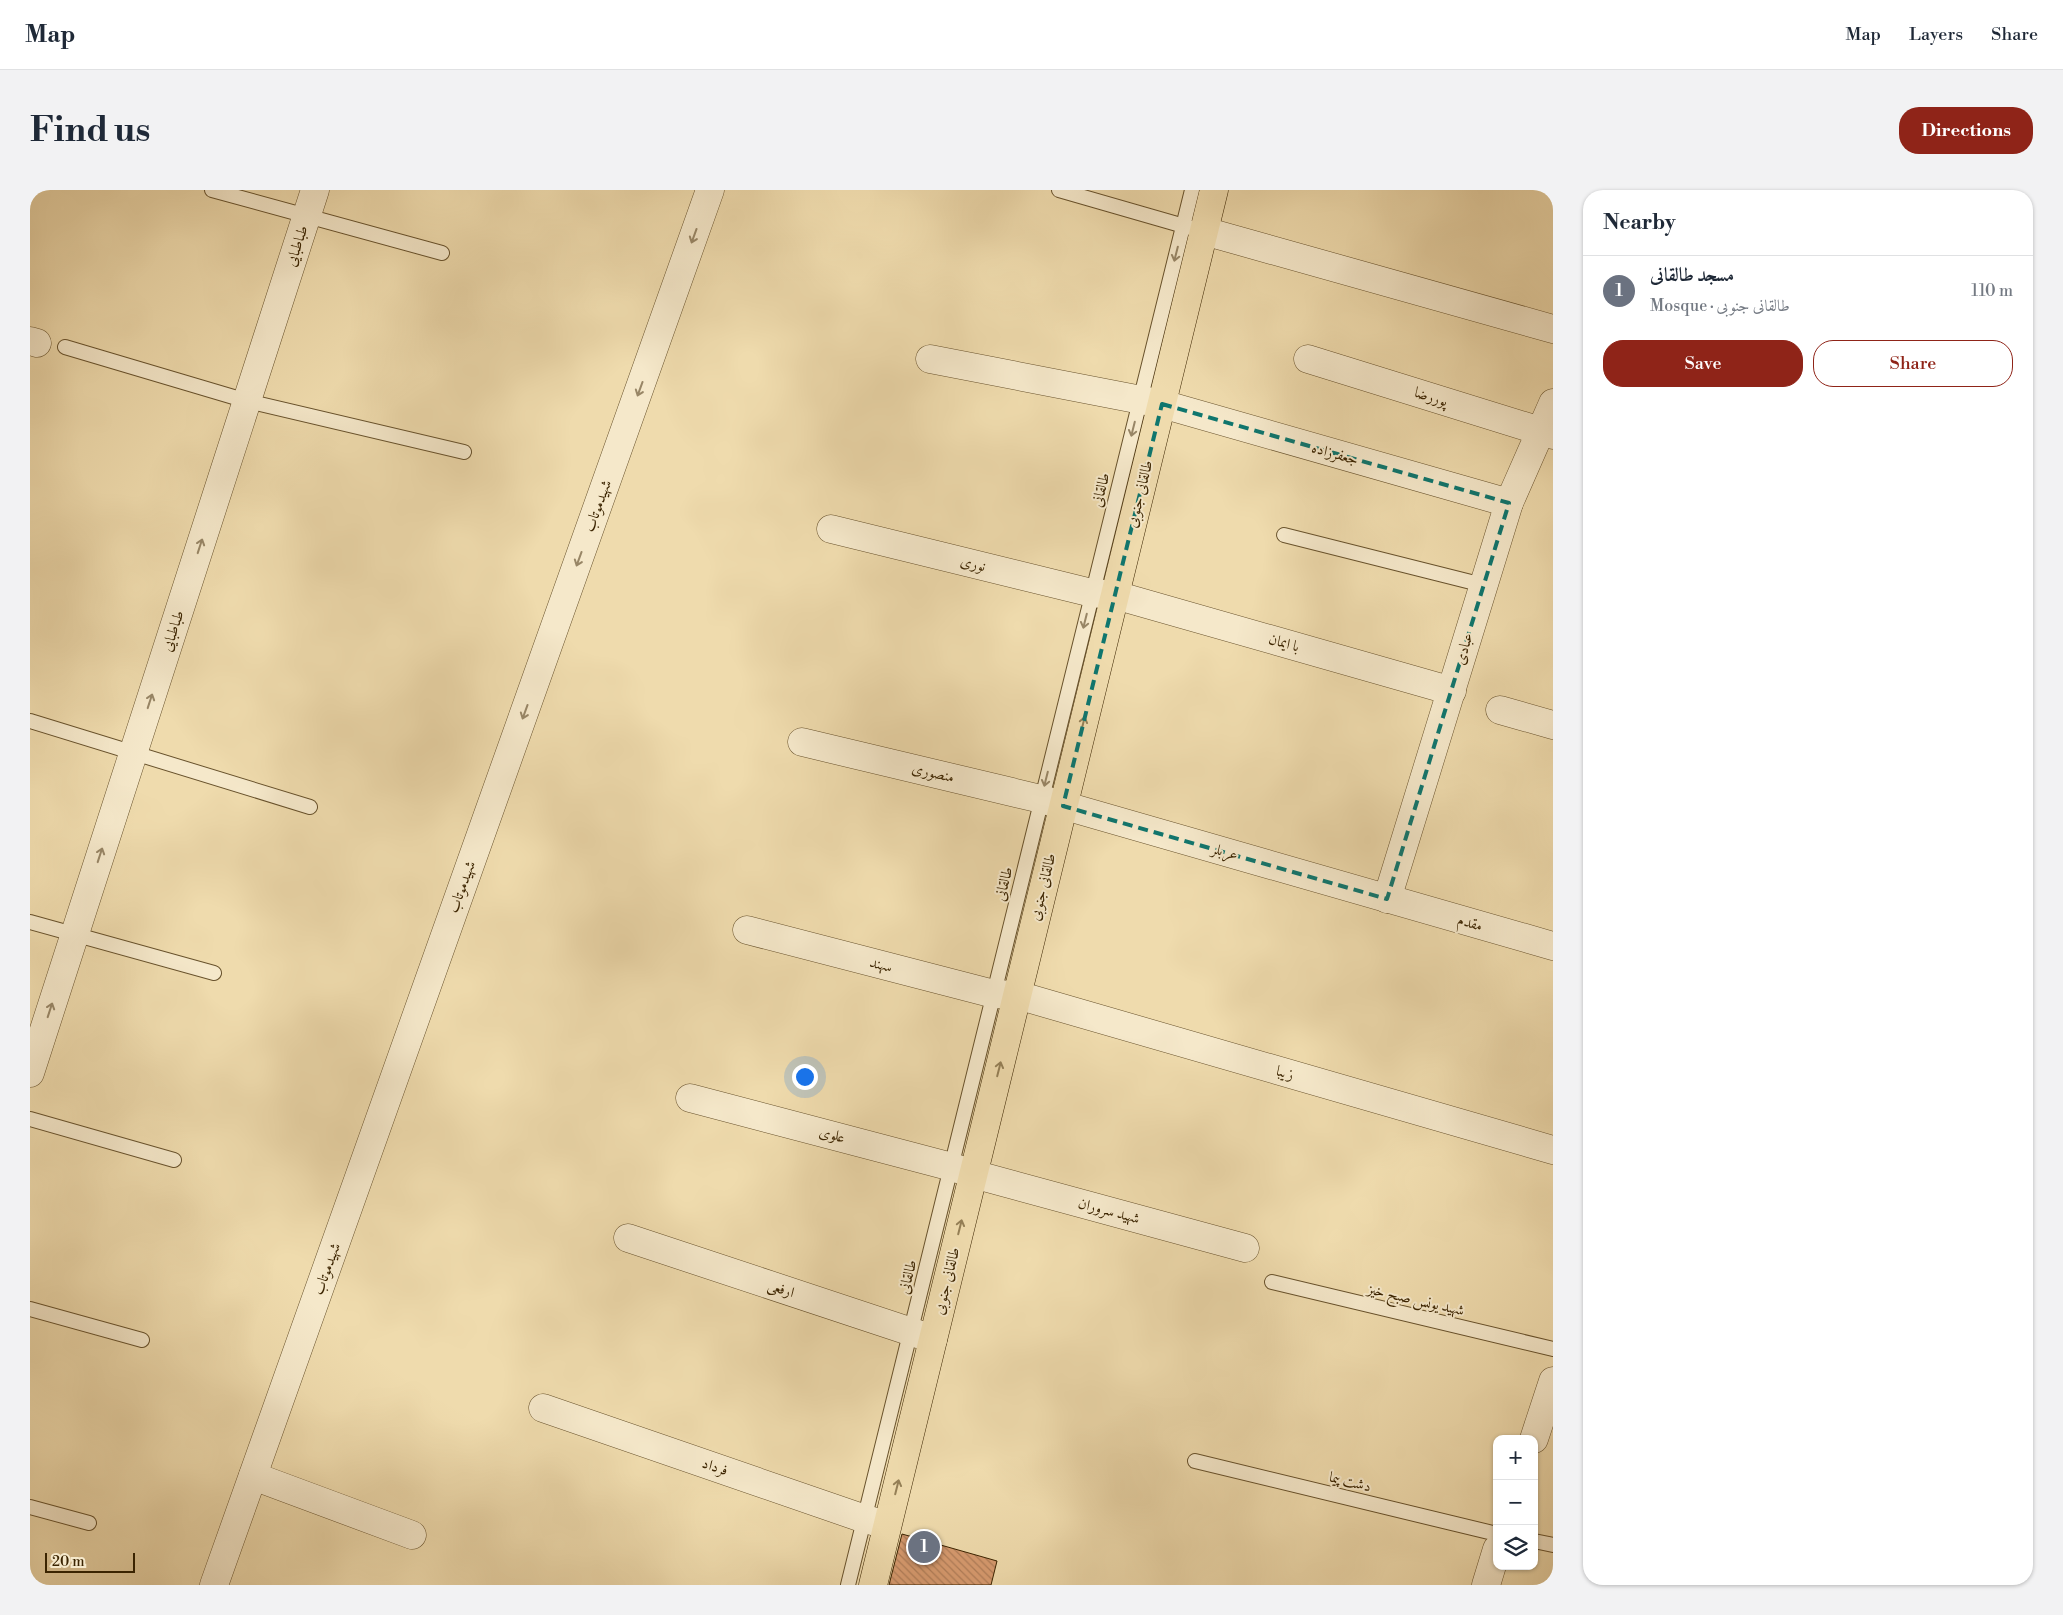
<!DOCTYPE html>
<meta charset="utf-8">
<style>
:root{--surface:#fff;--page:#f2f2f3;--text:#1f2937;--muted:#747a83;--line:#e0e1e3;--accent:#8f2418}
body{margin:0;font-family:"Libre Bodoni",Amiri,serif;background:var(--page);color:var(--text)}
.controls{position:absolute;right:15px;bottom:15px;display:grid;overflow:hidden;border-radius:10px;box-shadow:0 1px 4px #0004}
.controls button{width:45px;height:45px;display:grid;place-items:center;padding:0;border:0;border-bottom:1px solid var(--line);background:var(--surface);color:var(--text);font:25px sans-serif}
.scale{position:absolute;left:15px;bottom:12px;width:90px;box-sizing:border-box;padding-left:5px;border:2px solid #3b2401;border-top:0;font-size:14px;line-height:18px;white-space:nowrap;color:#3b2401;-webkit-text-stroke:4px #f5e8ca;paint-order:stroke}
.you{position:absolute;left:774px;top:886px;width:18px;height:18px;margin:-12px;border:4px solid #fff;border-radius:50%;background:#1a73e8;box-shadow:0 0 0 8px #1a73e833}
.badge{display:grid;place-items:center;width:32px;height:32px;border-radius:50%;background:var(--accent);color:#fff;font-size:16px;font-weight:700}
.pin{position:absolute;translate:-50% -50%;border:2px solid #fff;box-shadow:0 1px 5px #0006}
.list{margin:0;padding:0;list-style:none}
h2{display:flex;justify-content:space-between;align-items:center;height:65px;margin:0;padding:0 20px;font-size:21px}
h2 small{font-size:16px;font-weight:400;color:var(--muted)}
.list li{display:grid;grid-template-columns:32px 1fr auto;gap:15px;align-items:center;box-sizing:border-box;height:70px;padding:0 20px;border-top:1px solid var(--line)}
.list b{display:block;font-size:19px;white-space:nowrap}
.list p{margin:0;font-size:16px;white-space:nowrap;color:var(--muted)}
.list em{font-size:16px;font-style:normal;color:var(--muted)}
.actions{display:flex;gap:10px;padding:15px 20px}
.actions a{flex:1;padding:11px 0;border:1px solid var(--accent);border-radius:20px;text-align:center;font-size:18px;color:var(--accent)}
.actions .main{background:var(--accent);color:#fff}
.icon{flex:none;width:28px;height:28px;fill:none;stroke:currentColor;stroke-width:2;stroke-linecap:round;stroke-linejoin:round}
.map{position:relative;flex:none;width:1523px;height:1395px;overflow:hidden;border-radius:20px}
header{display:flex;align-items:center;gap:30px;box-sizing:border-box;height:70px;padding:0 25px;background:var(--surface);border-bottom:1px solid var(--line)}
header strong{font-size:24px}
nav{display:flex;gap:28px;margin-inline-start:auto;font-size:18px}
.intro{display:flex;align-items:center;justify-content:space-between;box-sizing:border-box;height:120px;padding:0 30px}
h1{margin:0;font-size:35px}
.button{padding:12px 22px;border-radius:20px;background:var(--accent);color:#fff;font-size:18px;font-weight:700}
main{display:flex;gap:30px;padding:0 30px}
aside{flex:1;background:var(--surface);border-radius:20px;box-shadow:0 1px 4px #0004}
.map>svg:first-child{display:block}
.building{fill:url(#building-back-hatch);stroke:#3b2401}
.lines{fill:none;stroke-linecap:round;stroke-linejoin:round}
.lane-casing{stroke:#68522c;stroke-width:16}
.street-casing{stroke:#68522c;stroke-width:29}
.primary-casing{stroke:#3b2401;stroke-width:29}
.lane{stroke:#f5e8ca;stroke-width:14}
.street{stroke:#f5e8ca;stroke-width:28}
.primary{stroke:#efdbad;stroke-width:28}
.oneway{stroke:#988666}
.oneway2{stroke:#958057}
.marked{fill:none;stroke:#0f766e;stroke-width:4;stroke-dasharray:10 6;stroke-linejoin:round}
.labels{text-anchor:middle;dominant-baseline:central;stroke-width:4;stroke-linejoin:round;paint-order:stroke}
.street-label{font-size:15px;fill:#3b2401;stroke:#f5e8ca}
</style>
<header>
<strong>Map</strong>
<nav><a>Map</a><a>Layers</a><a>Share</a></nav>
</header>
<div class="intro"><h1>Find us</h1><a class="button">Directions</a></div>
<main>
<div class="map">
<svg width="1523" height="1395" viewBox="0 0 1523 1395">
<defs>
<pattern id="building-back-hatch" width="6" height="6" patternUnits="userSpaceOnUse" patternTransform="scale(1.25)"><rect width="6" height="6" fill="#d79b70"/><path d="M-1 5l2 2M0 0l6 6M5-1l2 2" fill="none" stroke="#b07e5a"/></pattern>
</defs>
<rect width="100%" height="100%" fill="#efdbad"/>
<filter id="stains"><feTurbulence type="fractalNoise" baseFrequency=".004" numOctaves="4"/><feColorMatrix values="0 0 0 0 .2 0 0 0 0 .09 0 0 0 0 .02 0 0 0 .5 -.17"/></filter>
<radialGradient id="worn" r=".72"><stop offset=".6" stop-color="#630" stop-opacity="0"/><stop offset="1" stop-color="#630" stop-opacity=".3"/></radialGradient>
<path class="building" d="M872,1344L967,1371L961,1395H859Z"/>
<g class="lines">
<g class="lane-casing">
<g id="lane">
<path d="M182,0L412,63"/>
<path d="M1029,0L1161,38"/>
<path d="M35,157L217,211L434,262"/>
<path d="M1254,345L1453,395"/>
<path d="M0,531L280,617"/>
<path d="M0,732L184,783"/>
<path d="M0,929L144,970"/>
<path d="M1242,1092L1523,1159"/>
<path d="M0,1119L112,1150"/>
<path d="M1165,1271L1467,1344"/>
<path d="M0,1317L59,1333"/>
<path d="M1504,1351L1523,1355"/>
<path d="M818,1395L1162,0"/>
</g>
</g>
<g class="street-casing">
<g id="street">
<path d="M1174,41L1523,139"/>
<path d="M0,151L7,153"/>
<path d="M900,169L1132,214L1479,313"/>
<path d="M1278,169L1523,245"/>
<path d="M801,339L1062,403L1085,405L1422,501"/>
<path d="M1470,520L1523,535"/>
<path d="M772,552L1011,609L1523,756"/>
<path d="M1357,709L1479,313L1523,213"/>
<path d="M717,740L964,804L987,805L1523,960"/>
<path d="M0,883L285,0"/>
<path d="M660,908L922,977L943,984L1215,1058"/>
<path d="M598,1048L903,1149"/>
<path d="M513,1218L835,1329L857,1335"/>
<path d="M1504,1249L1523,1191"/>
<path d="M223,1286L382,1345"/>
<path d="M184,1395L680,0"/>
<path d="M1456,1395L1467,1359"/>
</g>
</g>
<g class="primary-casing">
<path id="primary" d="M843,1395L1184,0"/>
</g>
<use href="#lane" class="lane"/>
<use href="#street" class="street"/>
<use href="#primary" class="primary"/>
</g>
<defs><path id="oneway-shaft" d="M-6 0H5M1.5-3L5.5 0L1.5 3" fill="none" stroke-width="1.6" stroke-linecap="round" stroke-linejoin="round" transform="scale(1.25)"/></defs>
<g class="oneway">
<use href="#oneway-shaft" transform="translate(664 46) rotate(110)"/>
<use href="#oneway-shaft" transform="translate(1146 64) rotate(104)"/>
<use href="#oneway-shaft" transform="translate(610 199) rotate(110)"/>
<use href="#oneway-shaft" transform="translate(1103 239) rotate(104)"/>
<use href="#oneway-shaft" transform="translate(170 356) rotate(-72)"/>
<use href="#oneway-shaft" transform="translate(549 369) rotate(110)"/>
<use href="#oneway-shaft" transform="translate(1055 431) rotate(104)"/>
<use href="#oneway-shaft" transform="translate(120 511) rotate(-72)"/>
<use href="#oneway-shaft" transform="translate(495 522) rotate(110)"/>
<use href="#oneway-shaft" transform="translate(1016 589) rotate(104)"/>
<use href="#oneway-shaft" transform="translate(70 665) rotate(-72)"/>
<use href="#oneway-shaft" transform="translate(20 820) rotate(-72)"/>
</g>
<g class="oneway2">
<use href="#oneway-shaft" transform="translate(1053 534) rotate(-76)"/>
<use href="#oneway-shaft" transform="translate(969 879) rotate(-76)"/>
<use href="#oneway-shaft" transform="translate(930 1037) rotate(-76)"/>
<use href="#oneway-shaft" transform="translate(867 1297) rotate(-76)"/>
</g>
<path class="marked" d="M1132,214L1479,313L1357,709L1033,616Z"/>
<g class="labels">
<g class="street-label">
<text transform="translate(267 56) rotate(-72)">طباطبایی</text>
<text transform="translate(1401 207) rotate(17)">پوررضا</text>
<text transform="translate(1305 264) rotate(16)">جعفرزاده</text>
<text transform="translate(1071 300) rotate(-76)">طالقانی</text>
<text transform="translate(1110 304) rotate(-76)">طالقانی جنوبی</text>
<text transform="translate(568 316) rotate(-70)">شهیدموتاب</text>
<text transform="translate(943 374) rotate(14)">نوری</text>
<text transform="translate(143 441) rotate(-72)">طباطبایی</text>
<text transform="translate(1254 453) rotate(16)">با ایمان</text>
<text transform="translate(1434 459) rotate(-74)">عبادی</text>
<text transform="translate(903 583) rotate(13)">منصوری</text>
<text transform="translate(1195 662) rotate(16)">عربلر</text>
<text transform="translate(974 694) rotate(-76)">طالقانی</text>
<text transform="translate(432 697) rotate(-70)">شهیدموتاب</text>
<text transform="translate(1013 697) rotate(-76)">طالقانی جنوبی</text>
<text transform="translate(1440 733) rotate(16)">مقدم</text>
<text transform="translate(851 775) rotate(14)">سهند</text>
<text transform="translate(1255 883) rotate(16)">زیبا</text>
<text transform="translate(802 945) rotate(15)">علوی</text>
<text transform="translate(1079 1021) rotate(15)">شهید سروران</text>
<text transform="translate(297 1079) rotate(-70)">شهیدموتاب</text>
<text transform="translate(878 1087) rotate(-76)">طالقانی</text>
<text transform="translate(917 1091) rotate(-76)">طالقانی جنوبی</text>
<text transform="translate(751 1099) rotate(19)">ارفعی</text>
<text transform="translate(1386 1110) rotate(13)">شهید یونس صبح خیز</text>
<text transform="translate(685 1277) rotate(19)">فرداد</text>
<text transform="translate(1320 1292) rotate(14)">دشت پیما</text>
</g>
</g>
<rect width="100%" height="100%" filter="url(#stains)"/>
<rect width="100%" height="100%" fill="url(#worn)"/>
</svg>
<div class="controls">
<button>+</button>
<button>−</button>
<button><svg class="icon" aria-label="layers" viewBox="0 0 24 24"><path d="M12 4l9 5-9 5-9-5zM3 14l9 5 9-5"/></svg></button>
</div>
<div class="scale">20 m</div>
<div class="you"></div>
<div class="pin badge" style="left:894px;top:1357px;background:#6b7280">1</div>
</div>
<aside>
<h2>Nearby<small></small></h2>
<ul class="list">
<li><span class="badge" style="background:#6b7280">1</span><div><b>مسجد طالقانی</b><p>Mosque · طالقانی جنوبی</p></div><em>110 m</em></li>
</ul>
<div class="actions"><a class="main">Save</a><a>Share</a></div>
</aside>
</main>
